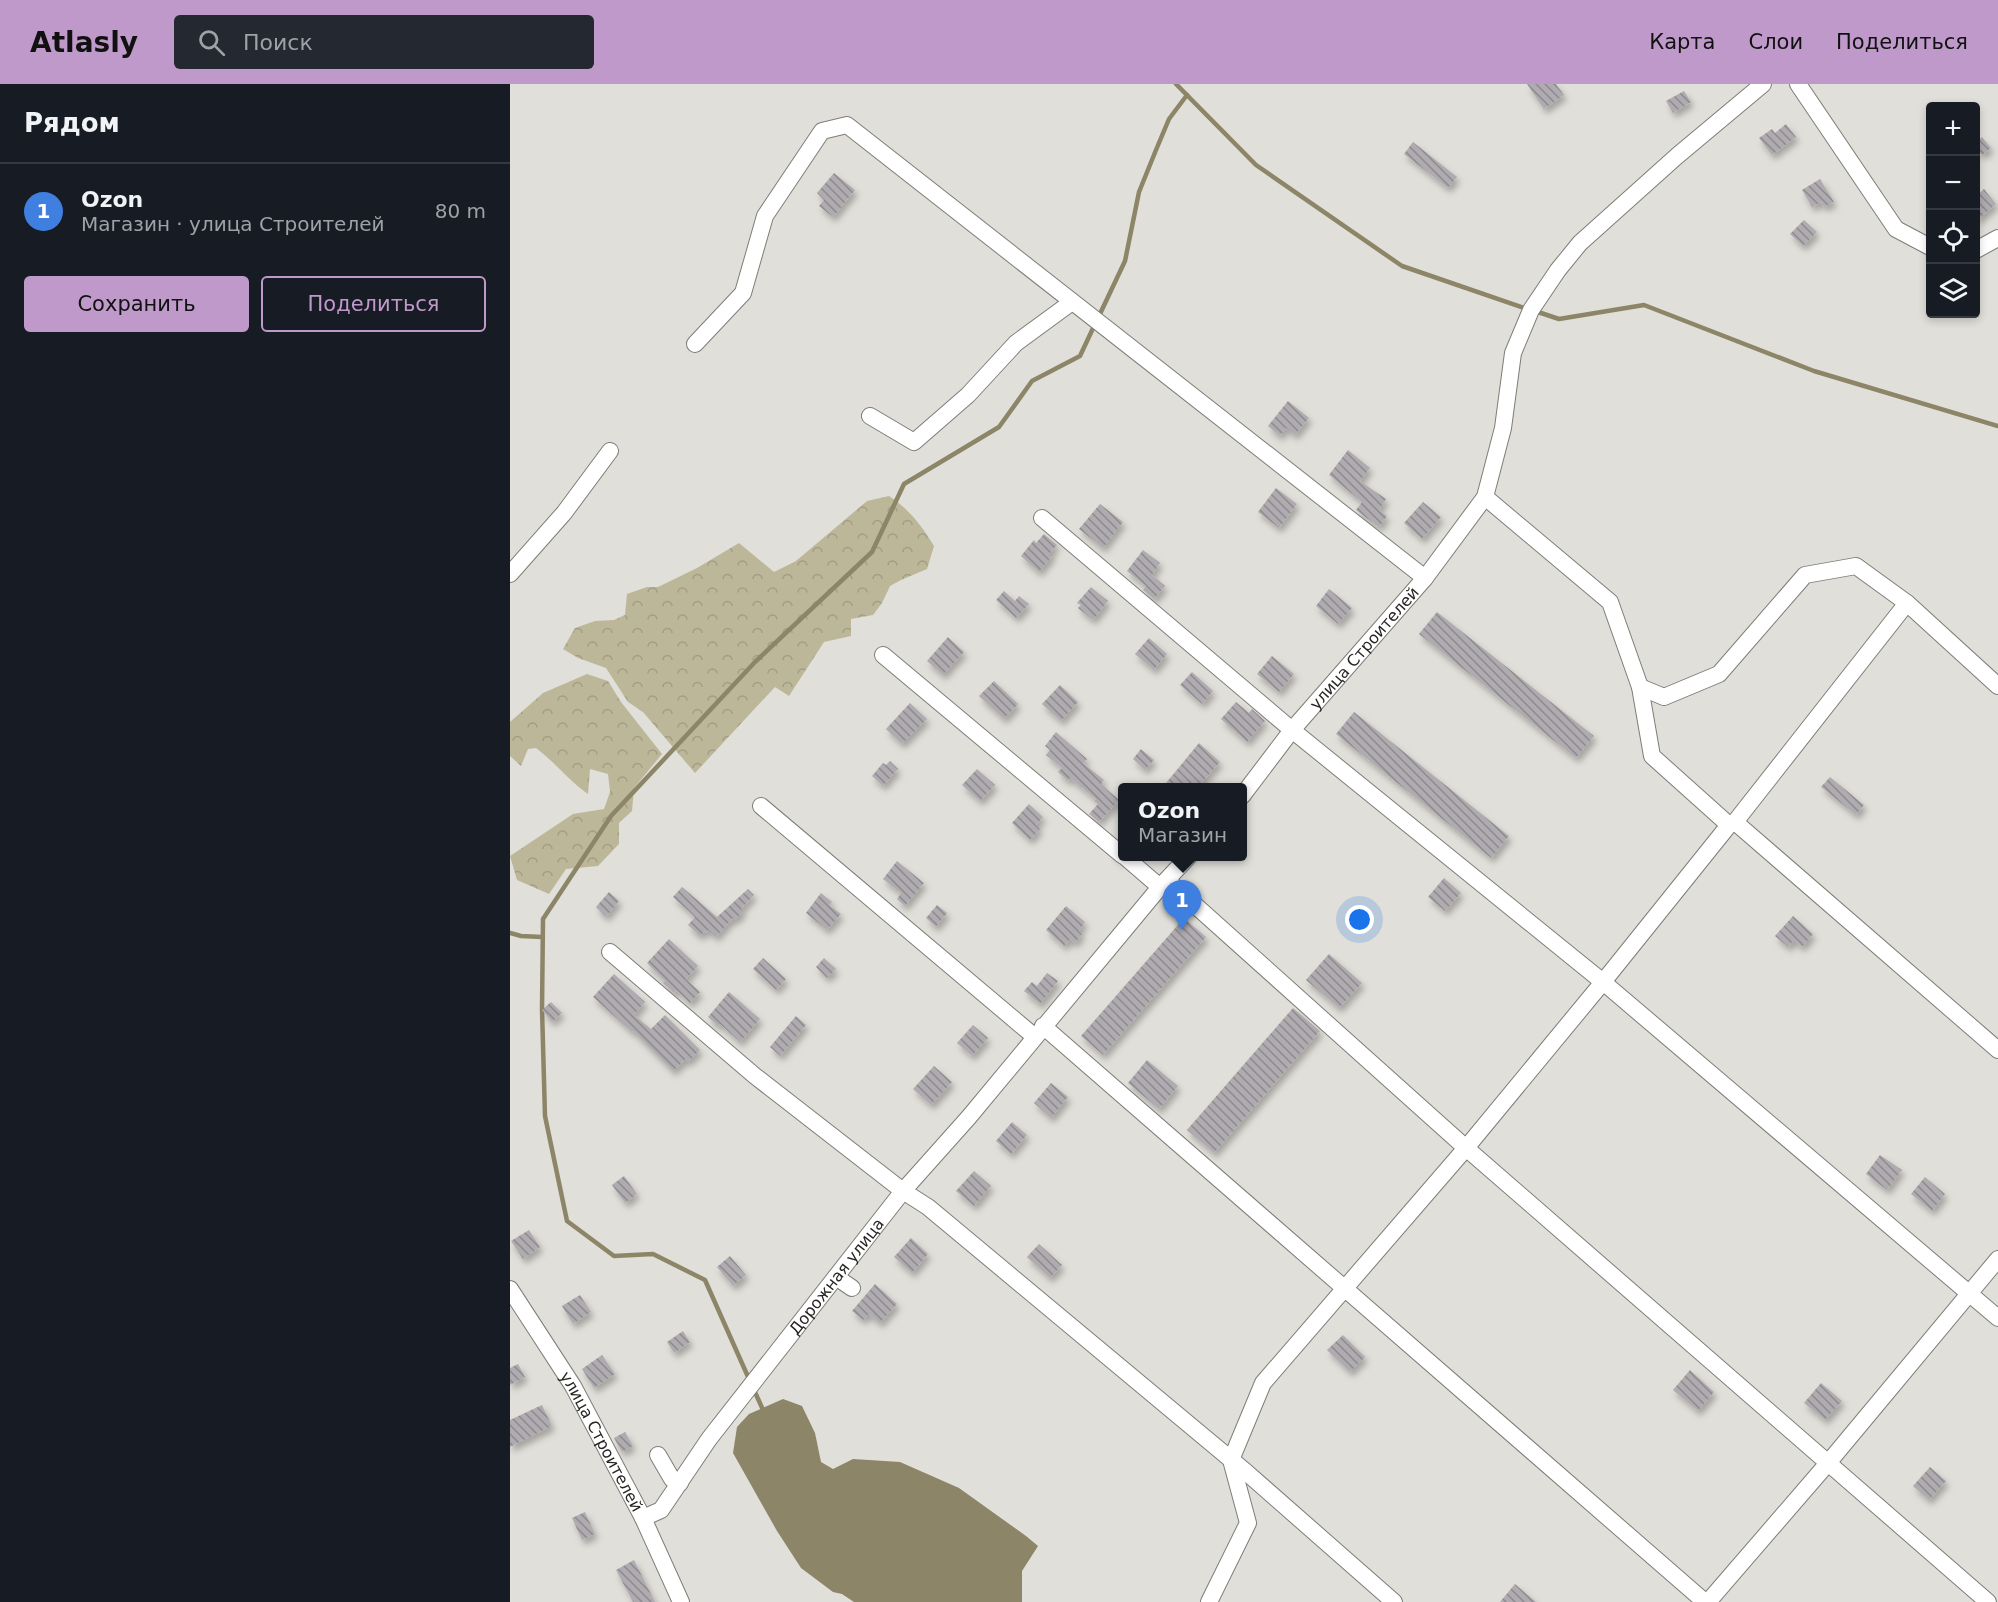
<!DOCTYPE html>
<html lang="ru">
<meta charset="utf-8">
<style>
:root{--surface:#171b24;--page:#242831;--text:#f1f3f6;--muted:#9ea1a6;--line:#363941;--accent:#c099cb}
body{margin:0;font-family:"DejaVu Sans",sans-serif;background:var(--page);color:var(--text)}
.controls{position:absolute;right:18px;top:18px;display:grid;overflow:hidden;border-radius:6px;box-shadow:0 3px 9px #0003}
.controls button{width:54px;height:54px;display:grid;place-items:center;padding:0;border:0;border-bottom:2px solid var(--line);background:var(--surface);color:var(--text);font:30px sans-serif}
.you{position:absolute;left:850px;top:836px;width:21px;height:21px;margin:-15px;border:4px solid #fff;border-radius:50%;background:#1a73e8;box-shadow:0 0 0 9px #1a73e833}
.badge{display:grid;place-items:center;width:39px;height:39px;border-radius:50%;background:var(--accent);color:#fff;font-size:20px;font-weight:700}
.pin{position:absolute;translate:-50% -50px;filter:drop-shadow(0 2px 3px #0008)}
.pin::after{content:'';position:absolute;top:32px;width:21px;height:18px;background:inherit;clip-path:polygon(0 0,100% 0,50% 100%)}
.popup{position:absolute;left:608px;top:699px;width:129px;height:78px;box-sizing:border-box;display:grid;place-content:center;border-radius:6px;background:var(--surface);filter:drop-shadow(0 2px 4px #0005);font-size:20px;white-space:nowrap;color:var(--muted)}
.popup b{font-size:22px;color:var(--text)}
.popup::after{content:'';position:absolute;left:50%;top:100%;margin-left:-12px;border:12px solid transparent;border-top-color:var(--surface)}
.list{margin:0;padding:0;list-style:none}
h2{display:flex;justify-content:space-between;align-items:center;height:78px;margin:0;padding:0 24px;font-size:26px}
h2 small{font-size:20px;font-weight:400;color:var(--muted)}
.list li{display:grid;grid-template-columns:39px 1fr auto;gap:18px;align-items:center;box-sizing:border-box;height:96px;padding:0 24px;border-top:2px solid var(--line)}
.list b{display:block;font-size:22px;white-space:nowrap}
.list p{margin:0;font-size:20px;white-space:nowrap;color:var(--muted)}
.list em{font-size:20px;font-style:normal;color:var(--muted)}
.actions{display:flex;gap:12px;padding:18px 24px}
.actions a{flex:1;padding:14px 0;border:2px solid var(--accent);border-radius:6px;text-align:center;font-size:21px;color:var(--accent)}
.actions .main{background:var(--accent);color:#111}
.icon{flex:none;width:33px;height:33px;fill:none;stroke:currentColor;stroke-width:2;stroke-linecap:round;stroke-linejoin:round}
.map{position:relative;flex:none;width:1488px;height:1518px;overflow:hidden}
header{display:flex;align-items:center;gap:36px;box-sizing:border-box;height:84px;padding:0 30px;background:var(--accent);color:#111}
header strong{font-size:28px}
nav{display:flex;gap:33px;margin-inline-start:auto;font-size:21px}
.search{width:420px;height:54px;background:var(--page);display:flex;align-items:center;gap:15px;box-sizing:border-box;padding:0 21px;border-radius:6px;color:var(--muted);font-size:22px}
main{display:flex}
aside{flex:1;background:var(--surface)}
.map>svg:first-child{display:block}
.forest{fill:url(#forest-crowns)}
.water{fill:#8c8567}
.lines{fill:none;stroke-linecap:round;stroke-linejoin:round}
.stream{stroke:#8c8567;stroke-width:4.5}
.building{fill:url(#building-back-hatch);filter:url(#shadow)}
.minor-casing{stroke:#7e7d78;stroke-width:18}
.minor{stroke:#fff;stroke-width:16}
.labels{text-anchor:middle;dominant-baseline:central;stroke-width:6;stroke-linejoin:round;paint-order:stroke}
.street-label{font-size:16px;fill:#272624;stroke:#fff}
</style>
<header>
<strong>Atlasly</strong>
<div class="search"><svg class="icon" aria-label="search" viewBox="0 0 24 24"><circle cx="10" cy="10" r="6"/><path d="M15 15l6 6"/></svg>Поиск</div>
<nav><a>Карта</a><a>Слои</a><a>Поделиться</a></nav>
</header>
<main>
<aside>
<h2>Рядом<small></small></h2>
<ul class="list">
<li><span class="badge" style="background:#3f7fe0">1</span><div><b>Ozon</b><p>Магазин · улица Строителей</p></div><em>80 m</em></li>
</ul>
<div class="actions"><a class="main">Сохранить</a><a>Поделиться</a></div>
</aside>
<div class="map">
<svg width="1488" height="1518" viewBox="0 0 1488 1518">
<defs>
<pattern id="forest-crowns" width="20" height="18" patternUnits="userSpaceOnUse" patternTransform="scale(1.5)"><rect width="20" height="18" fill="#bdb799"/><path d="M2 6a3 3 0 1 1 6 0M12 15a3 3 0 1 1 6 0" fill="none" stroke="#a29d84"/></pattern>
<pattern id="building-back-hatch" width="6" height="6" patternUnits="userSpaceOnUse" patternTransform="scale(1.5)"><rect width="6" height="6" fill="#afabb0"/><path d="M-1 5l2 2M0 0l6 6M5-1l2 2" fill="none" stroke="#8e8b8f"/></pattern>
<filter id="shadow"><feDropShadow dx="3" dy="5" stdDeviation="3" flood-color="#0004"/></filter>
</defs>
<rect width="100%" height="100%" fill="#e0dfd9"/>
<g class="forest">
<path d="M379,412C399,425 412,442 424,462L417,485L391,496L380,502L372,519L363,531L341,535V552L314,558L279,612L265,603L185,689L133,628L118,618L96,584L68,574L53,565L65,544L85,537L104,536L115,531L117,510L137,503H148L187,484L229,459L264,488L286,477L357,417Z"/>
<path d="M77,590L98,597L111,618L152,670L124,704L122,727L109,739V760L88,782L56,785L39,810L7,796L0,772L63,730L94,725L100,708L98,690L80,685L78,710C58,696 46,679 26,664L18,665L11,682L0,672V638L33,609Z"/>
</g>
<path class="water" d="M273,1315L292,1322L305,1349L311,1378L323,1385L343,1375L390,1378L449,1404L516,1452L528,1462L512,1487V1518H344L332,1510L323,1508L291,1484L267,1447L223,1369L227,1343L239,1330Z"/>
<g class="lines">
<g class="stream">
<path d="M666,0L746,81L892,182L1017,225"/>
<path d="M1025,227L1049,235L1134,221L1304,287L1488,342"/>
<path d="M589,232L615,177L629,108L646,66L659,35L677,11"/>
<path d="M0,849L11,852L32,853"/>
<path d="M239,1295L195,1196L143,1170L104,1172L57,1137L35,1032L32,925L33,835L101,732L245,578L362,468L394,400L489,343L522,297L570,272L585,240"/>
<path d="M244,1306L254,1328"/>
</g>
</g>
<g class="building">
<path d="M1017,0H1046L1054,11L1034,25Z"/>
<path d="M1174,7L1181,18L1163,29L1156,17Z"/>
<path d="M1276,40L1286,53L1262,71L1249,54L1262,45L1265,49Z"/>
<path d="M1472,53L1481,64L1472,71L1466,64V59Z"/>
<path d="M903,58L947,93L938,104L894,70Z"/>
<path d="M324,89L345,106L323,133L309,122L314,116L307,109Z"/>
<path d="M1310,95L1324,118L1314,123L1311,118L1302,123L1292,106Z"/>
<path d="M1474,105L1486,120L1466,137V112Z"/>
<path d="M1294,136L1307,148L1293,162L1280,150Z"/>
<path d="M778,317L799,334L785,351L776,344L770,352L758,342Z"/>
<path d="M838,366L860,384L850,397L876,415L869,426L877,432L869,443L846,426L852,418L819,391Z"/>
<path d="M766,404L787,420L769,444L748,428Z"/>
<path d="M913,418L931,433L912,455L894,439Z"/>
<path d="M590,420L613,438L593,464L569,445Z"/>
<path d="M534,450L547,461L540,469L543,471L529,488L511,472L524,456L526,459Z"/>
<path d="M633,466L650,479L642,491L655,502L644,515L633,506L636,502L617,487Z"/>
<path d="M581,503L598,517L583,536L568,524L571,521L567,519Z"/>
<path d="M819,505L842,524L828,540L806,522Z"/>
<path d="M494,507L505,517L509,512L519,520L506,534L486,516Z"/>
<path d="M927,528L1084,652L1066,674L909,550Z"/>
<path d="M438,553L454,568L433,591L417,577Z"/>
<path d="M639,554L657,570L644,586L625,570Z"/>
<path d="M762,572L784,590L769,608L747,590Z"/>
<path d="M682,588L703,607L692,620L670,601Z"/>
<path d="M484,597L508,620L494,635L469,612Z"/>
<path d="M550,601L568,618L551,637L532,620Z"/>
<path d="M726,618L739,629L742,625L755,637L737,658L711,635Z"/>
<path d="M400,619L417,635L392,660L376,645Z"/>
<path d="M844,628L999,752L981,774L826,650Z"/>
<path d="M546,648L577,675L573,679L594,696L591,700L609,716L589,738L579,730L588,720L584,717L586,715L560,694L558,697L548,688L552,684L536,671L540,666L535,662Z"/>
<path d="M689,659L710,678L687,704H652Z"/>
<path d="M631,665L644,676L635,686L623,675Z"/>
<path d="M380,677L388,685L373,702L362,692L373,679L376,681Z"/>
<path d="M467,685L485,701L470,717L452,701Z"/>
<path d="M1320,693L1354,721L1346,731L1311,703Z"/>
<path d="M519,720L533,733L526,741L530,745L520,756L502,739Z"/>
<path d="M387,777L414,799L395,822L387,815L391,809L373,795Z"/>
<path d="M934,794L951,809L935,827L918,813Z"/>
<path d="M172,803L207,833L238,805L244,811L231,825L233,828L225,836L223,834L206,853L198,846L196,849L195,847L190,852L178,841L185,833L163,813Z"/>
<path d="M99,808L109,817L96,833L86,823Z"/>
<path d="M311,809L322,818L319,821L331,830L317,846L296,829Z"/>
<path d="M427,821L437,829L426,843L416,834Z"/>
<path d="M556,822L575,838L569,847L572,850L565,859L560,855L554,862L536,846Z"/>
<path d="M1283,832L1303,850L1292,863L1284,856L1278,863L1265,852Z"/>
<path d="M674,834L696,853L593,971L571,952Z"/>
<path d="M159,855L188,882L176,895L190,908L180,919L166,906L164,909L153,899L155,897L137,879Z"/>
<path d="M819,870L852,899L829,924L796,896Z"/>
<path d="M253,874L276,895L266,906L243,885Z"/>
<path d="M314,874L326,885L317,894L306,883Z"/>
<path d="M537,889L548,897L530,920L514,907L522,898L527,902Z"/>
<path d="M104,890L135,918L124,931L141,945L155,931L190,966L178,978L176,975L163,987L123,947L122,948L83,913Z"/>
<path d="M219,908L250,935L230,958L210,940L208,942L198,933Z"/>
<path d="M41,918L52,929L42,938L32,926Z"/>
<path d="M783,924L810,947L704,1069L677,1046Z"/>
<path d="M286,932L296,941L270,972L260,963Z"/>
<path d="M463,941L478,954L462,972L447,959Z"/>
<path d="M637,976L668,1002L649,1025L618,999Z"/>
<path d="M424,982L442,998L421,1021L403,1005Z"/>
<path d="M541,999L558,1013L541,1034L524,1019Z"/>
<path d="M502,1038L517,1051L501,1070L486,1057Z"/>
<path d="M1370,1071L1392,1086L1377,1106L1356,1090Z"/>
<path d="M464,1087L481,1102L464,1122L446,1107Z"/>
<path d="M114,1092L127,1110L115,1119L102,1101Z"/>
<path d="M1415,1093L1435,1110L1422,1127L1401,1110Z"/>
<path d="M19,1146L30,1163L13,1175L1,1157Z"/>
<path d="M401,1154L418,1170L402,1189L384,1173Z"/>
<path d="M529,1160L552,1181L540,1194L517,1173Z"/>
<path d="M220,1172L236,1191L223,1202L207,1183Z"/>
<path d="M365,1200L387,1220L370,1239L359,1230L353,1236L342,1227Z"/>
<path d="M70,1211L81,1228L63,1240L52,1222Z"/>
<path d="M173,1247L180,1258L164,1269L157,1258Z"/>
<path d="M833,1251L855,1273L840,1288L817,1266Z"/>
<path d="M92,1271L105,1290L84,1304L72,1285Z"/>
<path d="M8,1280L15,1293L0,1301V1284Z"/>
<path d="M1180,1286L1204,1308L1188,1327L1163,1306Z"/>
<path d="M1311,1299L1332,1317L1315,1336L1294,1319Z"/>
<path d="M32,1321L42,1342L0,1363V1336Z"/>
<path d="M115,1348L123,1362L112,1368L104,1354Z"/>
<path d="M1420,1383L1436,1397L1419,1416L1403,1402Z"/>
<path d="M75,1428L85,1450L72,1456L62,1434Z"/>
<path d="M124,1476L145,1518H123L106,1486Z"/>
<path d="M1005,1500L1026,1518H990Z"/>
</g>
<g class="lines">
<g class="minor-casing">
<g id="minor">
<path d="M1288,0L1386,145L1420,163"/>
<path d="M1466,166L1488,154"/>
<path d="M185,260L233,209L255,132L312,47L337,41L915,494"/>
<path d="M360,332L404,358L458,311L506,259L562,218"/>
<path d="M975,413L1100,518L1130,603L1142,672L1219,741"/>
<path d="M532,434L782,646L1093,898L1488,1234"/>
<path d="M0,490L54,429L100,367"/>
<path d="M373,571L612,771"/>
<path d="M1130,603L1154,613L1209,590L1295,491L1346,482L1397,519"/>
<path id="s1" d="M732,712L782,646L915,494L975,413L993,344L1003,269L1021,226L1048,186L1070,159L1167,72L1253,0"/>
<path d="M251,722L525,953"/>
<path d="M1225,738L1488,966"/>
<path d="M614,772L650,803"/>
<path d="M657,796L956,1064L1478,1518"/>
<path d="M100,868L245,992L393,1107L418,1123L736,1388L884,1518"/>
<path d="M533,942L1195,1518"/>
<path d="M326,1193L342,1204"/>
<path id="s2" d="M0,1205L63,1302L133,1434L171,1518"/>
<path d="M148,1371L162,1395L170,1399"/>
<path id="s3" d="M133,1434L151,1426L199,1355L393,1107L459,1033L650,803L679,772"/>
<path d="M699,1518L738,1439L721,1376L753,1299L956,1064L1093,898L1219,741L1225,738L1397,519L1488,602"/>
<path d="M1198,1518L1318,1379L1488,1175"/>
</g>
</g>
<use href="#minor" class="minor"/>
</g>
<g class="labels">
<g class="street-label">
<text stroke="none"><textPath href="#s1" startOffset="192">улица Строителей</textPath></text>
<text stroke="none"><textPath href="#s3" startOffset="312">Дорожная улица</textPath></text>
<text stroke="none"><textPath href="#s2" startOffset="178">улица Строителей</textPath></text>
</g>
</g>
</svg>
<div class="controls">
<button>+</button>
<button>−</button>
<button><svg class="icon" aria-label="locate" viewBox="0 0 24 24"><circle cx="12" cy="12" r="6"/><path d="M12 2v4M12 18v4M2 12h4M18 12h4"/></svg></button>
<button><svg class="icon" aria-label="layers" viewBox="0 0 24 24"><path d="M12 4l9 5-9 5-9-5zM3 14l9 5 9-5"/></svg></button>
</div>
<div class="you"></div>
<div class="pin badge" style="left:672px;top:846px;background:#3f7fe0">1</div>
<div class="popup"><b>Ozon</b>Магазин</div>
</div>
</main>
